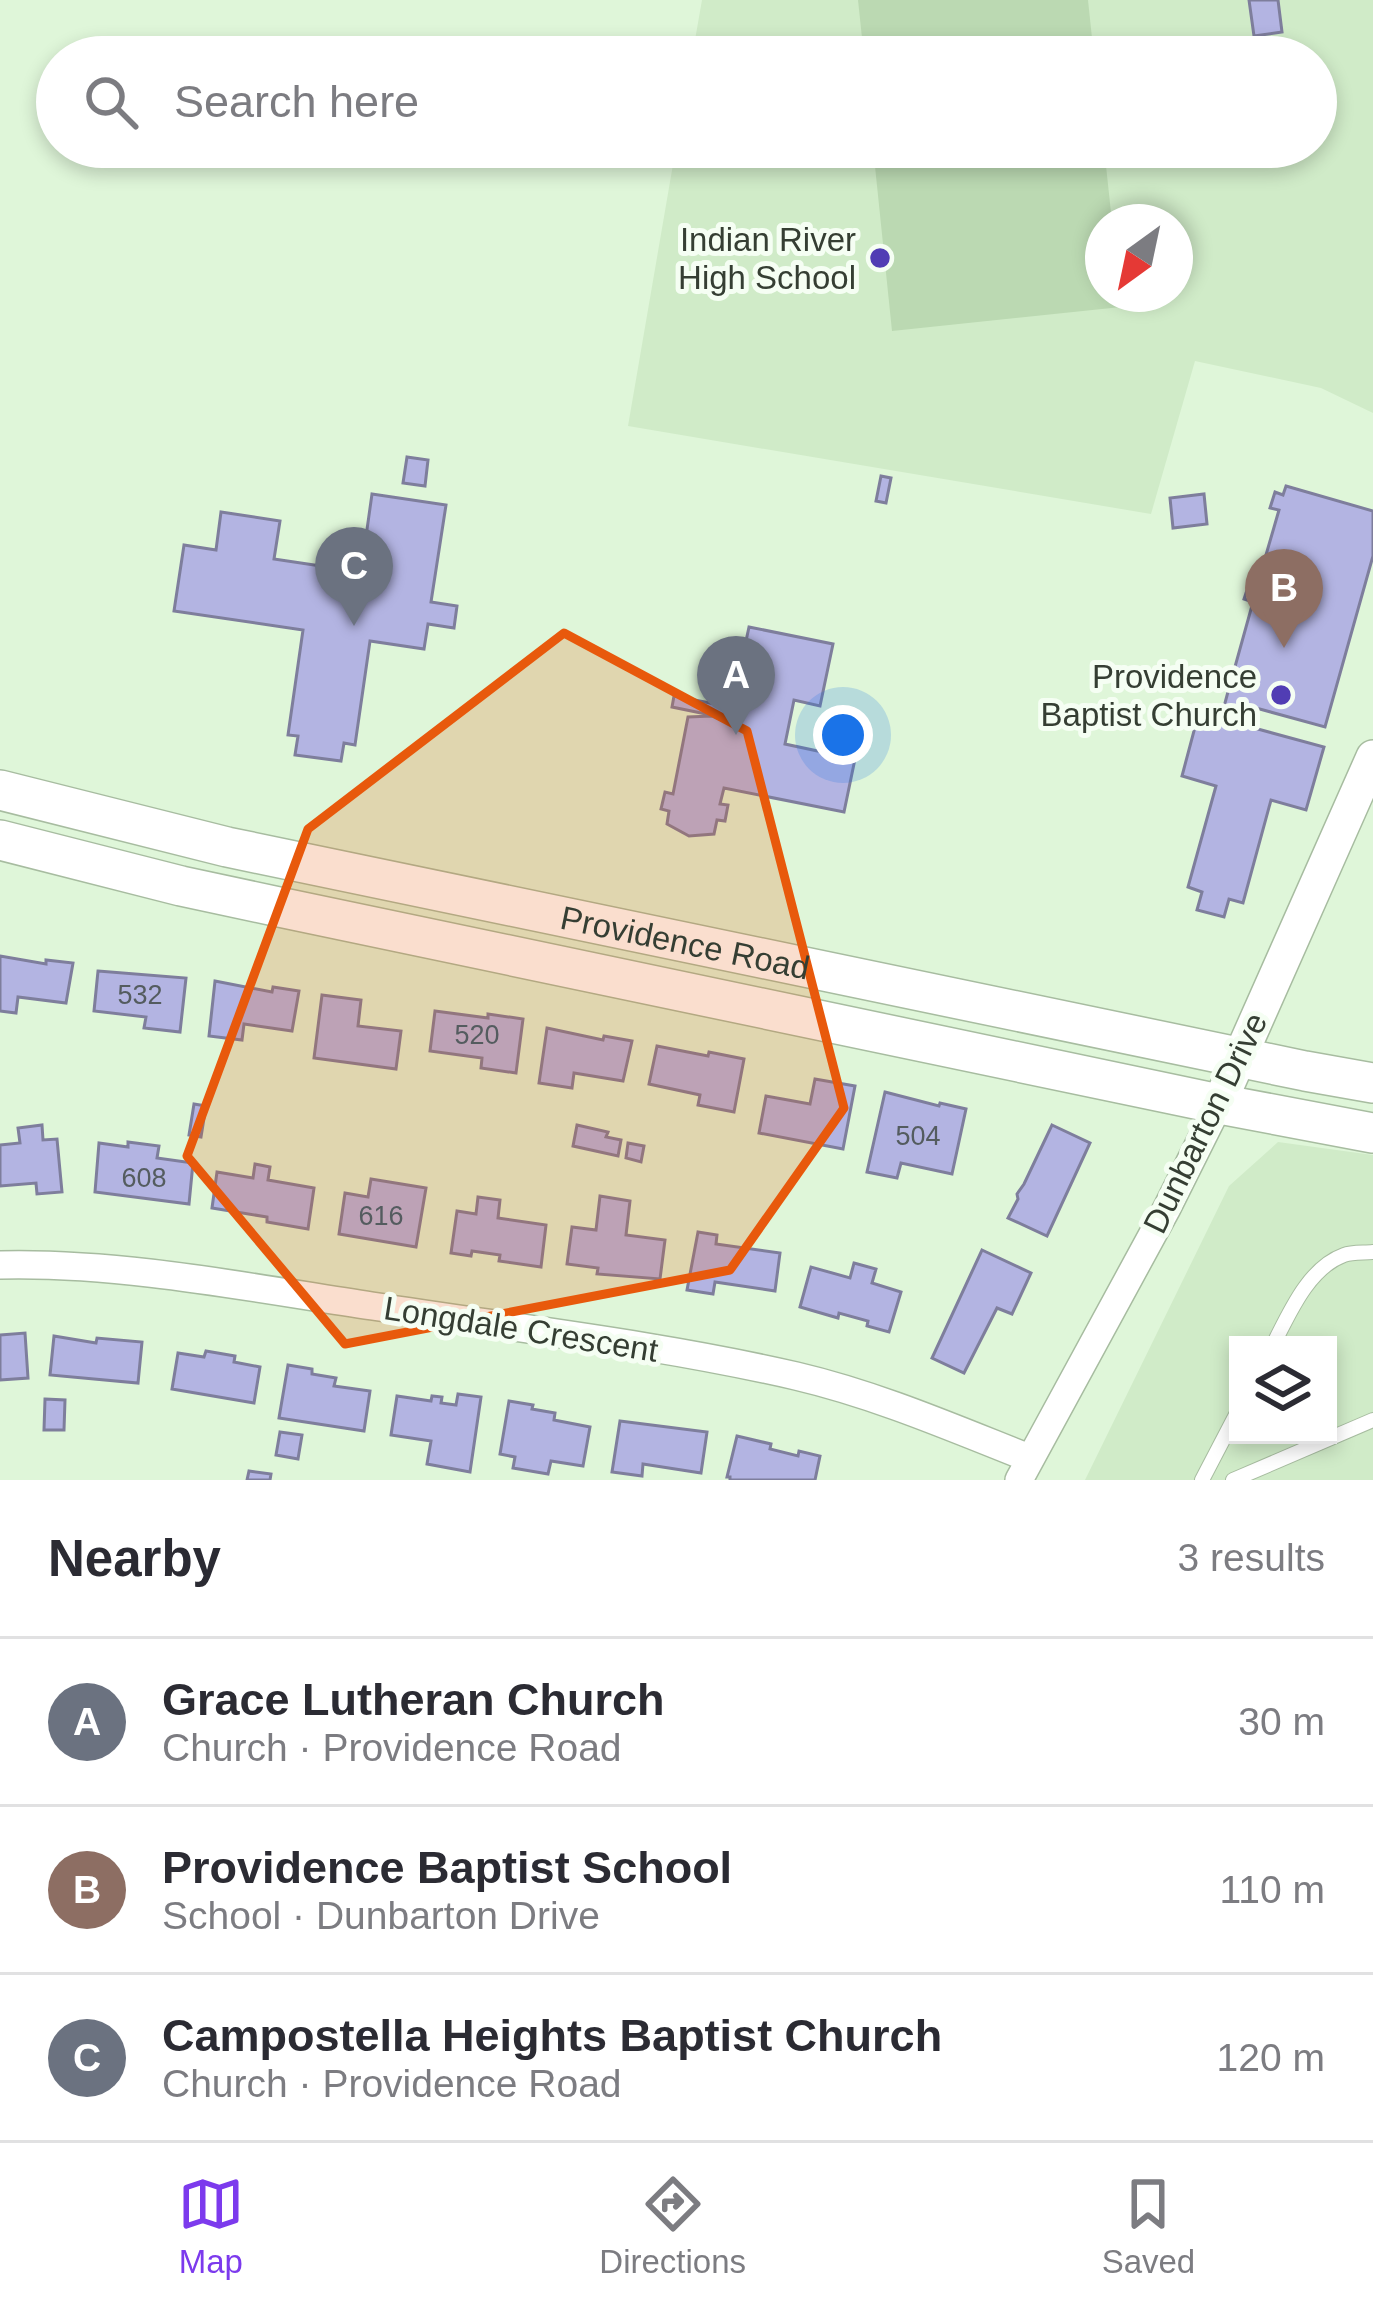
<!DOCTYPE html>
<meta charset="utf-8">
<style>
:root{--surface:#fff;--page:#f2f2f3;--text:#2b2b33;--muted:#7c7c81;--line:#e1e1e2;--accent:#7c3aed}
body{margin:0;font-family:Helvetica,sans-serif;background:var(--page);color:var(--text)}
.controls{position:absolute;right:36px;bottom:36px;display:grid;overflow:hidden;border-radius:0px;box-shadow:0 6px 18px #0003}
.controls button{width:108px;height:108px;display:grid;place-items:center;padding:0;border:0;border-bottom:3px solid var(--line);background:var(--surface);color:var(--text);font:60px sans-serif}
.compass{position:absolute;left:1085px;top:204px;width:108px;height:108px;border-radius:50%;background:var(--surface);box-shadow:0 6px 18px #0003;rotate:213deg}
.you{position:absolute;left:843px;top:735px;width:42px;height:42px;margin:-30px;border:9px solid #fff;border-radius:50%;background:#1a73e8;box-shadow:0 0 0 18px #1a73e833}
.badge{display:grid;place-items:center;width:78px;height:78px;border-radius:50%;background:var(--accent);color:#fff;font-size:39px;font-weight:700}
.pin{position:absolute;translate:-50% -99px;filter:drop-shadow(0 3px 6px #0008)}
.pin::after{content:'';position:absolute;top:63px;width:42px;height:36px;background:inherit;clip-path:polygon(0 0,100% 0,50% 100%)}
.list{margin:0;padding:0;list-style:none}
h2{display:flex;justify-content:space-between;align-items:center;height:156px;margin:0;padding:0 48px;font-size:51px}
h2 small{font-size:39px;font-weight:400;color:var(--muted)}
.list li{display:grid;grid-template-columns:78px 1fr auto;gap:36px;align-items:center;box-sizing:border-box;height:168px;padding:0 48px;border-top:3px solid var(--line)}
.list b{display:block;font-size:45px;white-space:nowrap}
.list p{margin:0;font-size:39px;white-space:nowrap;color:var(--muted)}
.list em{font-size:39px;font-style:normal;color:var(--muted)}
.icon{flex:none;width:66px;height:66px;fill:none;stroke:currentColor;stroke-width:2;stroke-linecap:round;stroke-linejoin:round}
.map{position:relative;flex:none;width:1373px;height:1480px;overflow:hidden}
.search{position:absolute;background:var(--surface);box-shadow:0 6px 18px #0003;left:36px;right:36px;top:36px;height:132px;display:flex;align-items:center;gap:30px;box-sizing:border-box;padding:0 42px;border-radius:66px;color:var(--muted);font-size:45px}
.sheet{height:660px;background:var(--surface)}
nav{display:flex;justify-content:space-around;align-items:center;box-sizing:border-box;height:168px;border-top:3px solid var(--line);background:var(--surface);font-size:33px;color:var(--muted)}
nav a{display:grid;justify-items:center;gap:6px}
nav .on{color:var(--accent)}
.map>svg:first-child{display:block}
.built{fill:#d0ebc8;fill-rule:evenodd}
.green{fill:#bbd9b2}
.building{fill:#b3b4e2;stroke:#7e7e9c;stroke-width:3}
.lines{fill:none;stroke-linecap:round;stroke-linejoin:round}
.service-casing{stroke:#a7bca0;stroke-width:16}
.minor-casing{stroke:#a7bca0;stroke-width:30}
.tertiary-casing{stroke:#a7bca0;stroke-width:36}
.secondary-casing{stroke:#a7bca0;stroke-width:42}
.service{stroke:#fff;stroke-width:14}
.minor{stroke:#fff;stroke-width:27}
.tertiary{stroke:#fff;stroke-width:33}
.secondary{stroke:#fff;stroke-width:39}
.marked{fill:#e8590c;fill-opacity:0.2;stroke:#e8590c;stroke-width:9;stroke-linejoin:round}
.poi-dot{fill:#513db4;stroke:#f5fef3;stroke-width:4.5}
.labels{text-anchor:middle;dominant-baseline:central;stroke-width:10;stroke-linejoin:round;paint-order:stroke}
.number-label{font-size:27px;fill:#545c5f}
.poi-label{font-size:33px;fill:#353e33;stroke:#f5fef3;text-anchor:end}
.street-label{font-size:33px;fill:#353e33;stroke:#f5fef3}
</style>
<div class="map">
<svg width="1373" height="1480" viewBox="0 0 1373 1480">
<rect width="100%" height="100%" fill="#dff6d9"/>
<g class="built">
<path d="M702,0H1373V413L1321,388L1195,361L1151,514L628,426L676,147H1316V57H692ZM1103,222H1175V294H1103Z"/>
<path d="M1278,1142L1373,1155V1480H1085L1229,1186ZM1238,1345H1328V1435H1238Z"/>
</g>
<g class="green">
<path d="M858,0H1088L1094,57H864Z"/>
<path d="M873,147H1104L1112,222H1103V294H1120L1121,307L892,331Z"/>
</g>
<g class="building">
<path d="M1249,0H1278L1282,32L1254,36Z"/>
<path d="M407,457L428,460L425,486L403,483Z"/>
<path d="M881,476L891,478L886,503L876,501Z"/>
<path d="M1286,486L1373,511V556L1325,727L1238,703L1232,722L1324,747L1306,810L1271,800L1243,903L1229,899L1224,917L1197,910L1202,892L1188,887L1216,786L1182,776L1199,712L1221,718L1229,688L1221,686L1225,671L1233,674L1253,602L1244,599L1249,584L1257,586L1279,510L1270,508L1275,492L1283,495Z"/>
<path d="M372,494L446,505L431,602L457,606L454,628L428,624L424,649L370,641L355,745L344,743L341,761L295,755L298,736L288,735L303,630L174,611L184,545L216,550L221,512L280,521L274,559L361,572Z"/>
<path d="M1204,494L1207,524L1173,528L1170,498Z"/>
<path d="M749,627L833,644L820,706L794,700L785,744L855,759L844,812L724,788L720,804L728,805L725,821L717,820L714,834L689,836L667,824L669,811L661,809L665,792L673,794L688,717L712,716L734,726L735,720L672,707L674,696L736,708L737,702L740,703L743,690L736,688Z"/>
<path d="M0,956L46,964V960L73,963L66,1003L18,997L16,1013L0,1011Z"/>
<path d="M98,971L186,978L180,1032L144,1028L146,1017L94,1011Z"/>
<path d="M215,981L272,992L273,987L299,991L292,1031L244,1024L242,1040L209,1036Z"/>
<path d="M322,995L361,1000L358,1026L401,1031L396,1069L314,1058Z"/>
<path d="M435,1011L488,1018V1014L523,1019L516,1073L481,1068L482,1058L430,1051Z"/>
<path d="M547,1028L603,1040L604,1036L632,1041L623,1081L574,1073L572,1088L539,1083Z"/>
<path d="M657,1046L708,1056L709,1052L744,1059L734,1112L698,1105L700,1095L649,1084Z"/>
<path d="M815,1079L855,1086L843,1149L759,1133L766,1096L810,1104Z"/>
<path d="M885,1092L939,1106L940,1103L966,1109L952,1174L901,1163L897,1178L867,1172Z"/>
<path d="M194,1104L206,1106L201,1137L189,1135Z"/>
<path d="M42,1125L43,1140L57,1139L62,1192L37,1194L36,1183L0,1186V1145L20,1143L18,1128Z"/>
<path d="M577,1125L608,1132L606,1137L621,1140L618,1156L573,1146Z"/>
<path d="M1052,1125L1090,1143L1047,1236L1008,1218L1018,1199L1017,1194L1024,1184Z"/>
<path d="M128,1142L159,1146L157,1158L193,1163L189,1204L95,1192L99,1143L128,1147Z"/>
<path d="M628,1143L644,1146L641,1162L626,1158Z"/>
<path d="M255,1164L270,1167L268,1180L314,1188L308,1229L267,1222V1217L212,1208L217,1172L253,1178Z"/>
<path d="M371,1179L426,1188L416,1247L339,1234L345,1193L368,1197Z"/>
<path d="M600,1196L630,1201L626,1235L665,1240L660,1279L597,1274L598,1268L567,1264L572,1227L596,1230Z"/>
<path d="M478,1197L500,1200L498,1218L546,1225L541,1267L499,1261L500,1255L472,1251L471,1256L451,1253L457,1211L476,1214Z"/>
<path d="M698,1232L717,1235L716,1244L780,1253L775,1291L715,1282L713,1294L687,1290Z"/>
<path d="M982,1250L1031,1273L1012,1314L997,1308L964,1373L932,1358Z"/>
<path d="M854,1263L876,1269L872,1283L901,1292L889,1332L867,1326L868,1321L839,1313L838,1318L800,1307L811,1267L850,1278Z"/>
<path d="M25,1333L28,1378L0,1380V1335Z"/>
<path d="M54,1336L96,1343L97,1338L142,1342L138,1383L50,1375Z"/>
<path d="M206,1351L235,1356L234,1362L260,1367L254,1403L172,1389L178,1353L204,1357Z"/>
<path d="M288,1365L312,1369V1374L336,1378L334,1386L370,1391L364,1431L279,1418Z"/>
<path d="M458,1394L481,1397L470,1472L427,1464L431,1441L391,1435L397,1396L431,1401L432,1396L442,1397L441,1403L456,1405Z"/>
<path d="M45,1399L65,1400L64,1430H44Z"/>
<path d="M509,1401L533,1405L532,1409L555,1413L554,1420L590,1427L583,1466L551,1461L548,1474L513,1468L515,1457L500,1454Z"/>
<path d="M620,1421L707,1432L701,1473L643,1464L642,1476L612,1472Z"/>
<path d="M280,1432L302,1435L298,1459L276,1455Z"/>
<path d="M737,1436L771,1444L770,1449L798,1456L799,1451L820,1456L815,1480H730V1477H727Z"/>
<path d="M249,1471L271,1474L270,1480H247Z"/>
</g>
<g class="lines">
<g class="service-casing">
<g id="service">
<path d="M1273,1345C1289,1314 1308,1268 1344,1255C1352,1252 1364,1253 1373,1252"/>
<path d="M1202,1480L1238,1411"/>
<path d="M1233,1480L1373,1420"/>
</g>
</g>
<g class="minor-casing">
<g id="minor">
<path d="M0,1265C121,1262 252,1288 372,1306C513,1328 657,1344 796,1376C877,1395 953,1428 1029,1458"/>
<path d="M1019,1480L1167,1208L1219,1104"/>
</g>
</g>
<g class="tertiary-casing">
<path id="tertiary" d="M1219,1104L1373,757"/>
</g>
<g class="secondary-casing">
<g id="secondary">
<path id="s1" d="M0,790L227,847L1305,1071L1373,1083"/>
<path d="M0,840L181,886L279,907L1219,1104L1373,1133"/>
</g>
</g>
<use href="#service" class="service"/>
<use href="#minor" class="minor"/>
<use href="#tertiary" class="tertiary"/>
<use href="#secondary" class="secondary"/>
</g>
<path class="marked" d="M564,633L747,731L844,1108L730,1270L345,1344L187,1156L308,829Z"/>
<g class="poi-dot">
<circle cx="880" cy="258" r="12"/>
<circle cx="1281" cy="695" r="12"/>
</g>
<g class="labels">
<g class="number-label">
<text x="140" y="995">532</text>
<text x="477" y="1035">520</text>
<text x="918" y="1136">504</text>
<text x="144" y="1178">608</text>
<text x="381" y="1216">616</text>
</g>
<g class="poi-label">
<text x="856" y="239">Indian River<tspan x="856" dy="38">High School</tspan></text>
<text x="1257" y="676">Providence<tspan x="1257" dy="38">Baptist Church</tspan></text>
</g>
<g class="street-label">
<text stroke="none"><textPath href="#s1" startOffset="702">Providence Road</textPath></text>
<text transform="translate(1205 1123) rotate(-64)">Dunbarton Drive</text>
<text transform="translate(521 1329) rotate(9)">Longdale Crescent</text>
</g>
</g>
</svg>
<div class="controls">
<button><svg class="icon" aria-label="layers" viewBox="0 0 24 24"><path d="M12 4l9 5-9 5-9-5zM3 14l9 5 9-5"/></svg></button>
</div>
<svg class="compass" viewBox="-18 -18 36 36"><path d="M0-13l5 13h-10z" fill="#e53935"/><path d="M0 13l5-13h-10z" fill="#7c7c81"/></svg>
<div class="you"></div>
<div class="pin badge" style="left:736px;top:735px;background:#6b7280">A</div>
<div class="pin badge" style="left:1284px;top:648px;background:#8d6e63">B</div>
<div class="pin badge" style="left:354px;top:626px;background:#6b7280">C</div>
<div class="search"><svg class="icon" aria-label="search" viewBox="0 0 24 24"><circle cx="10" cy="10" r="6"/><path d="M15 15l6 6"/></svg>Search here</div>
</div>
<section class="sheet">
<h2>Nearby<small>3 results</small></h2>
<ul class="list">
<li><span class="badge" style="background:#6b7280">A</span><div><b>Grace Lutheran Church</b><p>Church · Providence Road</p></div><em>30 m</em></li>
<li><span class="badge" style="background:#8d6e63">B</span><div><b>Providence Baptist School</b><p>School · Dunbarton Drive</p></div><em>110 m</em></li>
<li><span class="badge" style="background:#6b7280">C</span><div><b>Campostella Heights Baptist Church</b><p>Church · Providence Road</p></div><em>120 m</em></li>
</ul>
</section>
<nav>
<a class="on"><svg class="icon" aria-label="map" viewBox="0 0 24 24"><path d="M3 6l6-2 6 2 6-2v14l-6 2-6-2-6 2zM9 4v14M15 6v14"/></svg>Map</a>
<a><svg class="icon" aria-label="directions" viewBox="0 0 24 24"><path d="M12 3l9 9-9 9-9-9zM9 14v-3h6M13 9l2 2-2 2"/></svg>Directions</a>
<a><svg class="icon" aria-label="saved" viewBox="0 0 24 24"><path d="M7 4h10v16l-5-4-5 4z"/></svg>Saved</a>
</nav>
